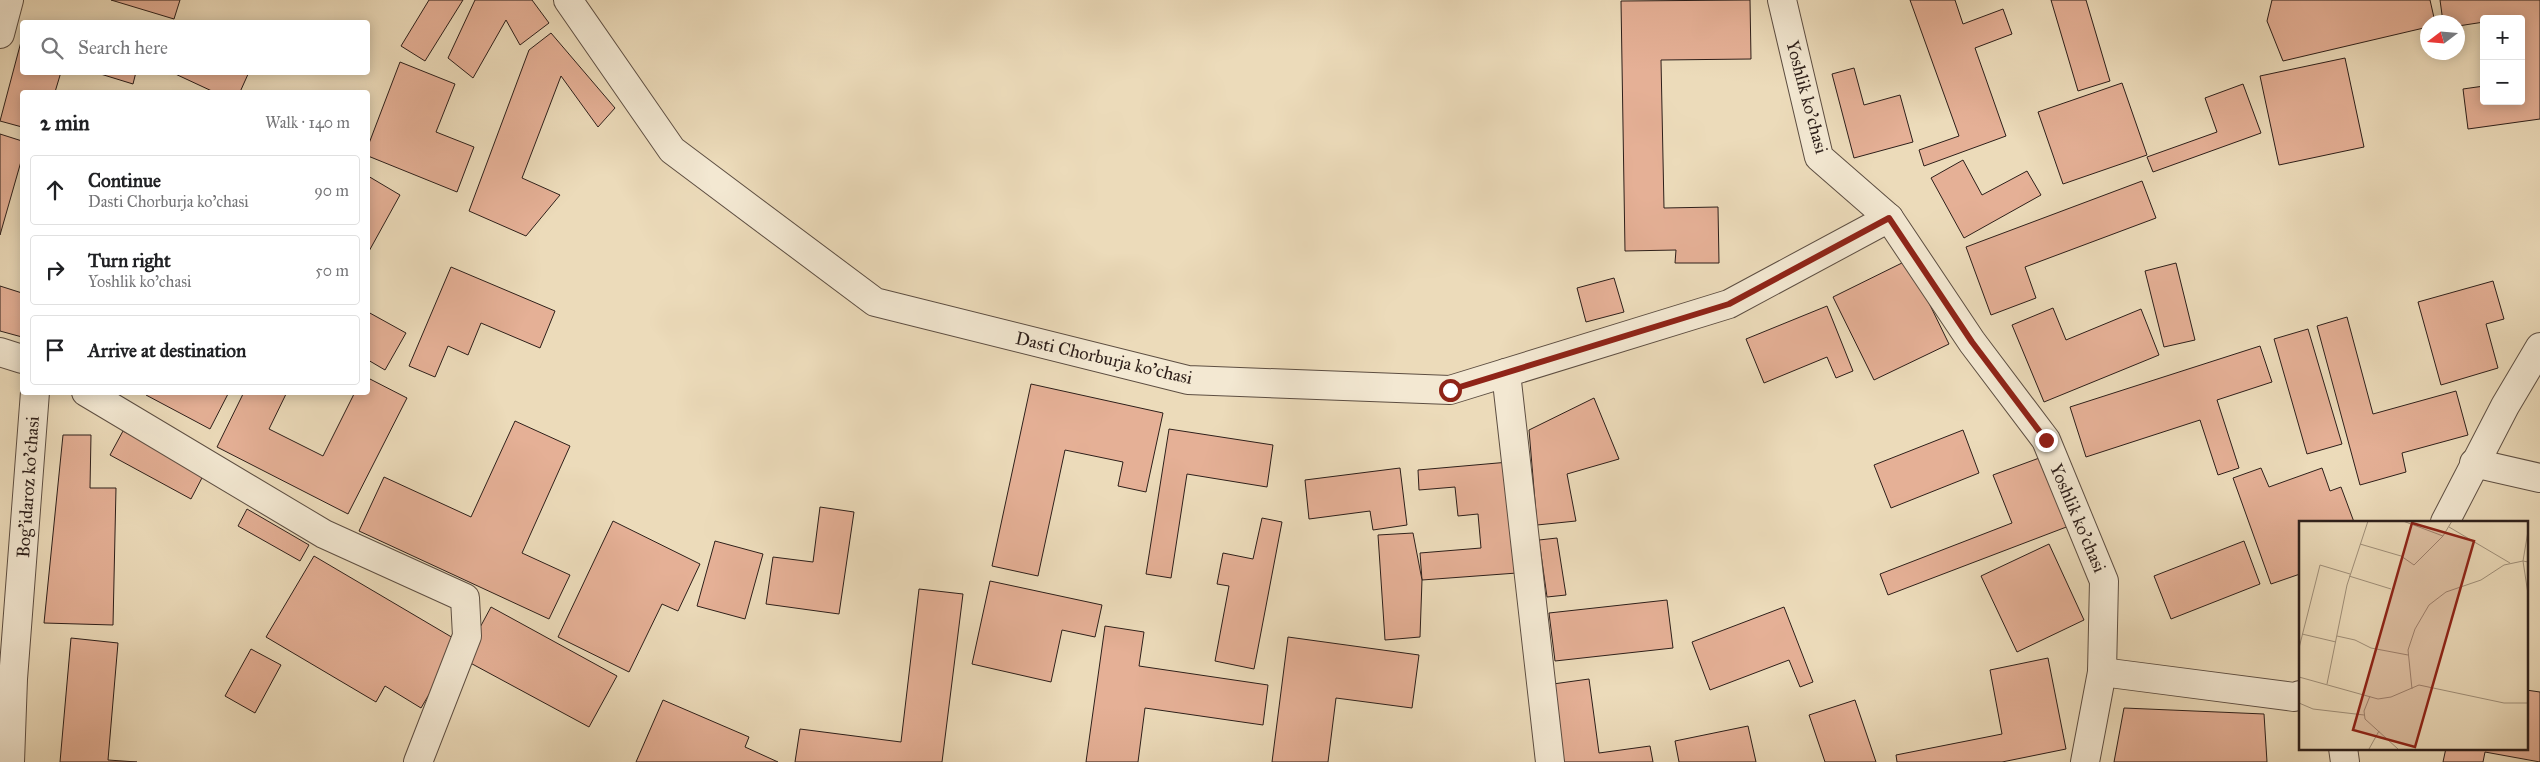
<!DOCTYPE html>
<meta charset="utf-8">
<style>
:root{--surface:#fff;--page:#f2f2f2;--text:#202124;--muted:#757577;--line:#e0e0e0}
body{margin:0;font-family:"IM FELL Great Primer",serif;background:var(--page);color:var(--text)}
.controls{position:absolute;right:15px;top:15px;display:grid;overflow:hidden;border-radius:5px;box-shadow:0 2px 12px #0003}
.controls button{width:45px;height:45px;display:grid;place-items:center;padding:0;border:0;border-bottom:1px solid var(--line);background:var(--surface);color:var(--text);font:25px sans-serif}
.compass{position:absolute;left:2420px;top:15px;width:45px;height:45px;border-radius:50%;background:var(--surface);box-shadow:0 2px 12px #0003;rotate:254deg}
.stop{position:absolute;width:15px;height:15px;margin:-11px;border:4px solid #8f2418;border-radius:50%;background:#fff}
.stop.end{background:#8f2418;border-color:#fff;box-shadow:0 1px 5px #0008}
.list{margin:0;padding:0;list-style:none}
h2{display:flex;justify-content:space-between;align-items:center;height:65px;margin:0;padding:0 20px;font-size:21px}
h2 small{font-size:16px;font-weight:400;color:var(--muted)}
.list li{display:grid;grid-template-columns:32px 1fr auto;gap:15px;align-items:center;box-sizing:border-box;height:70px;margin:0 10px 10px;padding:0 10px;border:1px solid var(--line);border-radius:5px}
.list b{display:block;font-size:19px;white-space:nowrap}
.list p{margin:0;font-size:16px;white-space:nowrap;color:var(--muted)}
.list em{font-size:16px;font-style:normal;color:var(--muted)}
.icon{flex:none;width:28px;height:28px;fill:none;stroke:currentColor;stroke-width:2;stroke-linecap:round;stroke-linejoin:round}
.map{position:relative;flex:none;width:2540px;height:762px;overflow:hidden}
.search{position:absolute;background:var(--surface);box-shadow:0 2px 12px #0003;left:20px;top:20px;width:350px;height:55px;display:flex;align-items:center;gap:12px;box-sizing:border-box;padding:0 18px;border-radius:5px;color:var(--muted);font-size:19px}
.panel{position:absolute;background:var(--surface);box-shadow:0 2px 12px #0003;left:20px;top:90px;width:350px;height:305px;border-radius:5px}
.map>svg:first-child{display:block}
.building{fill:#e5b096;stroke:#2d1f1a}
.lines{fill:none;stroke-linecap:round;stroke-linejoin:round}
.minor-casing{stroke:#5d4e42;stroke-width:30}
.minor{stroke:#f3e8d2;stroke-width:28}
.route{stroke:#8f2418;stroke-width:6}
.labels{text-anchor:middle;dominant-baseline:central;stroke-width:4;stroke-linejoin:round;paint-order:stroke}
.street-label{font-size:18px;fill:#2d1f1a;stroke:#f3e8d2}
.inset-road{fill:none;stroke:#a0907a;stroke-width:1}
.view{fill:#8f2418;fill-opacity:0.15;stroke:#8f2418;stroke-width:2.5}
.inset-edge{fill:none;stroke:#2d1f1a;stroke-width:2.5}
</style>
<div class="map">
<svg width="2540" height="762" viewBox="0 0 2540 762">
<rect width="100%" height="100%" fill="#ecdbba"/>
<filter id="stains"><feTurbulence type="fractalNoise" baseFrequency=".004" numOctaves="4"/><feColorMatrix values="0 0 0 0 .2 0 0 0 0 .09 0 0 0 0 .02 0 0 0 .5 -.17"/></filter>
<radialGradient id="worn" r=".72"><stop offset=".6" stop-color="#630" stop-opacity="0"/><stop offset="1" stop-color="#630" stop-opacity=".3"/></radialGradient>
<g class="building">
<path d="M111,0H180L174,19Z"/>
<path d="M429,0H463L425,61L401,46Z"/>
<path d="M475,0H532L549,23L520,45L506,20L473,78L448,58Z"/>
<path d="M1750,0L1751,59L1661,60L1664,208L1718,207L1719,263H1675L1676,250L1625,251L1621,1Z"/>
<path d="M1910,0H1955L1963,24L2003,9L2012,34L1975,48L2006,136L1924,166L1919,150L1959,136Z"/>
<path d="M2051,0H2086L2110,81L2078,91Z"/>
<path d="M2272,0H2430L2435,22H2428V27L2283,61L2267,21Z"/>
<path d="M2440,0H2540V119L2468,129L2463,89L2484,86V101H2521V19H2484V22L2458,26V22H2443Z"/>
<path d="M551,33L615,108L598,127L561,76L522,178L560,195L526,236L469,211L529,50Z"/>
<path d="M22,38V72H61L55,92H22V127L0,121Z"/>
<path d="M2345,58L2364,147L2279,165L2260,76Z"/>
<path d="M400,62L455,84L436,132L474,147L457,192L368,156V146Z"/>
<path d="M1854,68L1864,105L1900,95L1913,142L1854,158L1832,74Z"/>
<path d="M94,72H136L133,84Z"/>
<path d="M171,72H249L240,92H214Z"/>
<path d="M2122,83L2147,155L2063,184L2038,112Z"/>
<path d="M2243,84L2261,133L2153,172L2147,157L2217,132L2205,98Z"/>
<path d="M0,134L22,141V158L0,235Z"/>
<path d="M1963,160L1982,195L2027,171L2041,195L1964,238L1931,178Z"/>
<path d="M368,176L400,195L368,253Z"/>
<path d="M2142,181L2156,218L2025,267L2036,298L1991,315L1966,247Z"/>
<path d="M1908,260L1949,344L1874,380L1833,297Z"/>
<path d="M2176,263L2195,340L2164,347L2145,271Z"/>
<path d="M451,267L555,311L540,348L481,323L468,355L448,346L435,377L409,366Z"/>
<path d="M1614,278L1624,312L1586,322L1577,288Z"/>
<path d="M2493,281L2504,319L2486,324L2498,368L2441,385L2418,302Z"/>
<path d="M0,286L22,293V337L0,331Z"/>
<path d="M1827,306L1853,371L1836,378L1827,357L1764,383L1746,339Z"/>
<path d="M2053,308L2066,340L2141,309L2159,355L2044,402L2012,325Z"/>
<path d="M368,312L406,333L385,370L368,360Z"/>
<path d="M2347,317L2373,414L2456,391L2468,435L2402,453L2406,472L2360,485L2317,326Z"/>
<path d="M2308,329L2342,444L2307,454L2274,339Z"/>
<path d="M2260,346L2272,382L2217,400L2239,468L2218,475L2200,420L2086,457L2070,407Z"/>
<path d="M368,378L407,398L348,514L217,447L244,392H287L269,429L323,456L355,392H368Z"/>
<path d="M1031,384L1163,413L1146,492L1118,486L1123,462L1065,450L1038,576L992,566Z"/>
<path d="M147,392H229L210,429L146,395Z"/>
<path d="M1594,398L1619,459L1567,474L1576,521L1537,525L1529,430Z"/>
<path d="M515,421L570,446L522,553L570,575L549,619L359,531L384,477L471,517Z"/>
<path d="M1169,429L1273,445L1267,487L1187,474L1171,578L1146,574Z"/>
<path d="M1963,430L1979,473L1891,508L1874,465Z"/>
<path d="M123,431L204,474L191,499L110,455Z"/>
<path d="M63,435H91L90,488H116L113,625L44,623Z"/>
<path d="M2042,457L2069,526L1888,595L1880,574L2012,523L1993,475Z"/>
<path d="M1509,462L1517,573L1422,580L1420,553L1481,548L1478,514L1458,516L1455,487L1419,490L1418,470Z"/>
<path d="M1400,468L1407,525L1373,530L1370,511L1309,519L1305,480Z"/>
<path d="M2261,468L2269,487L2322,468L2330,491L2341,487L2354,522H2300V574L2271,584L2233,478Z"/>
<path d="M820,507L854,512L839,614L766,604L773,557L813,562Z"/>
<path d="M247,509L309,545L300,561L238,526Z"/>
<path d="M1262,518L1282,522L1254,669L1215,661L1229,586L1217,584L1223,553L1253,559Z"/>
<path d="M613,521L700,564L678,611L662,604L629,672L558,637Z"/>
<path d="M1413,533L1422,580L1420,637L1385,640L1378,535Z"/>
<path d="M1557,538L1566,595L1547,597L1539,540Z"/>
<path d="M715,541L763,554L745,619L697,606Z"/>
<path d="M2244,541L2260,584L2171,619L2154,576Z"/>
<path d="M2049,544L2084,620L2017,652L1981,576Z"/>
<path d="M314,556L460,642L421,708L385,686L376,702L266,637Z"/>
<path d="M990,581L1102,605L1095,637L1062,630L1051,682L972,664Z"/>
<path d="M919,589L963,594L942,762H795L800,729L901,742Z"/>
<path d="M1667,600L1673,648L1555,661L1549,613Z"/>
<path d="M491,607L617,676L589,727L463,659Z"/>
<path d="M1784,607L1813,682L1800,687L1789,660L1710,690L1692,642Z"/>
<path d="M1105,626L1144,632L1139,666L1268,685L1263,725L1145,708L1138,762H1086Z"/>
<path d="M1288,637L1419,655L1412,708L1336,698L1328,762H1272Z"/>
<path d="M71,638L118,643L108,760L137,762H60Z"/>
<path d="M251,649L281,665L255,713L225,696Z"/>
<path d="M2048,658L2066,749L2002,762H1897L1896,755L2002,734L1990,670Z"/>
<path d="M1589,679L1599,753L1650,746L1653,762H1564L1553,684Z"/>
<path d="M2526,690L2540,692V762L2485,752L2483,762H2443L2446,748H2526Z"/>
<path d="M663,700L749,737L745,747L778,762H636Z"/>
<path d="M1855,700L1876,762H1825L1809,715Z"/>
<path d="M2124,708L2264,714L2267,762H2114Z"/>
<path d="M1748,726L1756,762H1679L1675,741Z"/>
</g>
<g class="lines">
<g class="minor-casing">
<g id="minor">
<path d="M568,0L672,150L875,302L1188,380L1450,390L1729,304L1889,218"/>
<path d="M1782,0L1819,157L1889,218L1972,342L2046,440L2104,581L2102,672L2085,762"/>
<path d="M0,34L9,0"/>
<path d="M0,352L22,359"/>
<path d="M1506,373L1550,762"/>
<path d="M86,392L324,534L465,598L467,636L418,762"/>
<path d="M2474,463L2540,478"/>
<path d="M2445,522L2505,406L2540,347"/>
<path d="M2102,672L2294,697L2300,695"/>
<path d="M2343,748L2345,762"/>
<path d="M10,762L13,679L35,392"/>
</g>
</g>
<use href="#minor" class="minor"/>
</g>
<g class="lines">
<path class="route" d="M1450,390L1729,304L1889,218L1972,342L2046,440"/>
</g>
<g class="labels">
<g class="street-label">
<text transform="translate(1807 97) rotate(75)">Yoshlik ko'chasi</text>
<text transform="translate(1104 358) rotate(13)">Dasti Chorburja ko'chasi</text>
<text transform="translate(28 487) rotate(-86)">Bog'idaroz ko'chasi</text>
<text transform="translate(2078 518) rotate(67)">Yoshlik ko'chasi</text>
</g>
</g>
<g transform="translate(2299 521)">
<rect width="229" height="229" fill="#ecdbba"/>
<path class="inset-road" d="M104,0L144,15M150,6L211,42M61,23L102,35L115,44L144,15L153,0M229,41L224,40L229,73M50,55L92,68M3,113L37,121M38,115L56,119L72,127L109,134M0,127L21,44L51,53M0,156L79,178L92,176L120,164L205,182H229M28,163L48,64L69,0M113,168L109,129L116,108L130,84L147,71L182,59L205,44L224,40L229,10M71,175L65,190L66,198L99,228M0,182L14,188L65,194M70,228L80,210"/>
<path class="view" d="M113,2L175,20L116,226L54,209Z"/>
<rect width="229" height="229" class="inset-edge"/>
</g>
<rect width="100%" height="100%" filter="url(#stains)"/>
<rect width="100%" height="100%" fill="url(#worn)"/>
</svg>
<div class="controls">
<button>+</button>
<button>−</button>
</div>
<svg class="compass" viewBox="-18 -18 36 36"><path d="M0-13l5 13h-10z" fill="#e53935"/><path d="M0 13l5-13h-10z" fill="#757577"/></svg>
<div class="stop" style="left:1450px;top:390px"></div>
<div class="stop end" style="left:2046px;top:440px"></div>
<div class="search"><svg class="icon" aria-label="search" viewBox="0 0 24 24"><circle cx="10" cy="10" r="6"/><path d="M15 15l6 6"/></svg>Search here</div>
<section class="panel">
<h2>2 min<small>Walk · 140 m</small></h2>
<ul class="list">
<li><svg class="icon" aria-label="ahead" viewBox="0 0 24 24"><path d="M12 20V5M6 11l6-6 6 6"/></svg><div><b>Continue</b><p>Dasti Chorburja ko'chasi</p></div><em>90 m</em></li>
<li><svg class="icon" aria-label="right" viewBox="0 0 24 24"><path d="M7 20v-9h11M14 6l5 5-5 5"/></svg><div><b>Turn right</b><p>Yoshlik ko'chasi</p></div><em>50 m</em></li>
<li><svg class="icon" aria-label="arrive" viewBox="0 0 24 24"><path d="M6 21V4h12l-3 4 3 4H6"/></svg><div><b>Arrive at destination</b></div></li>
</ul>
</section>
</div>
